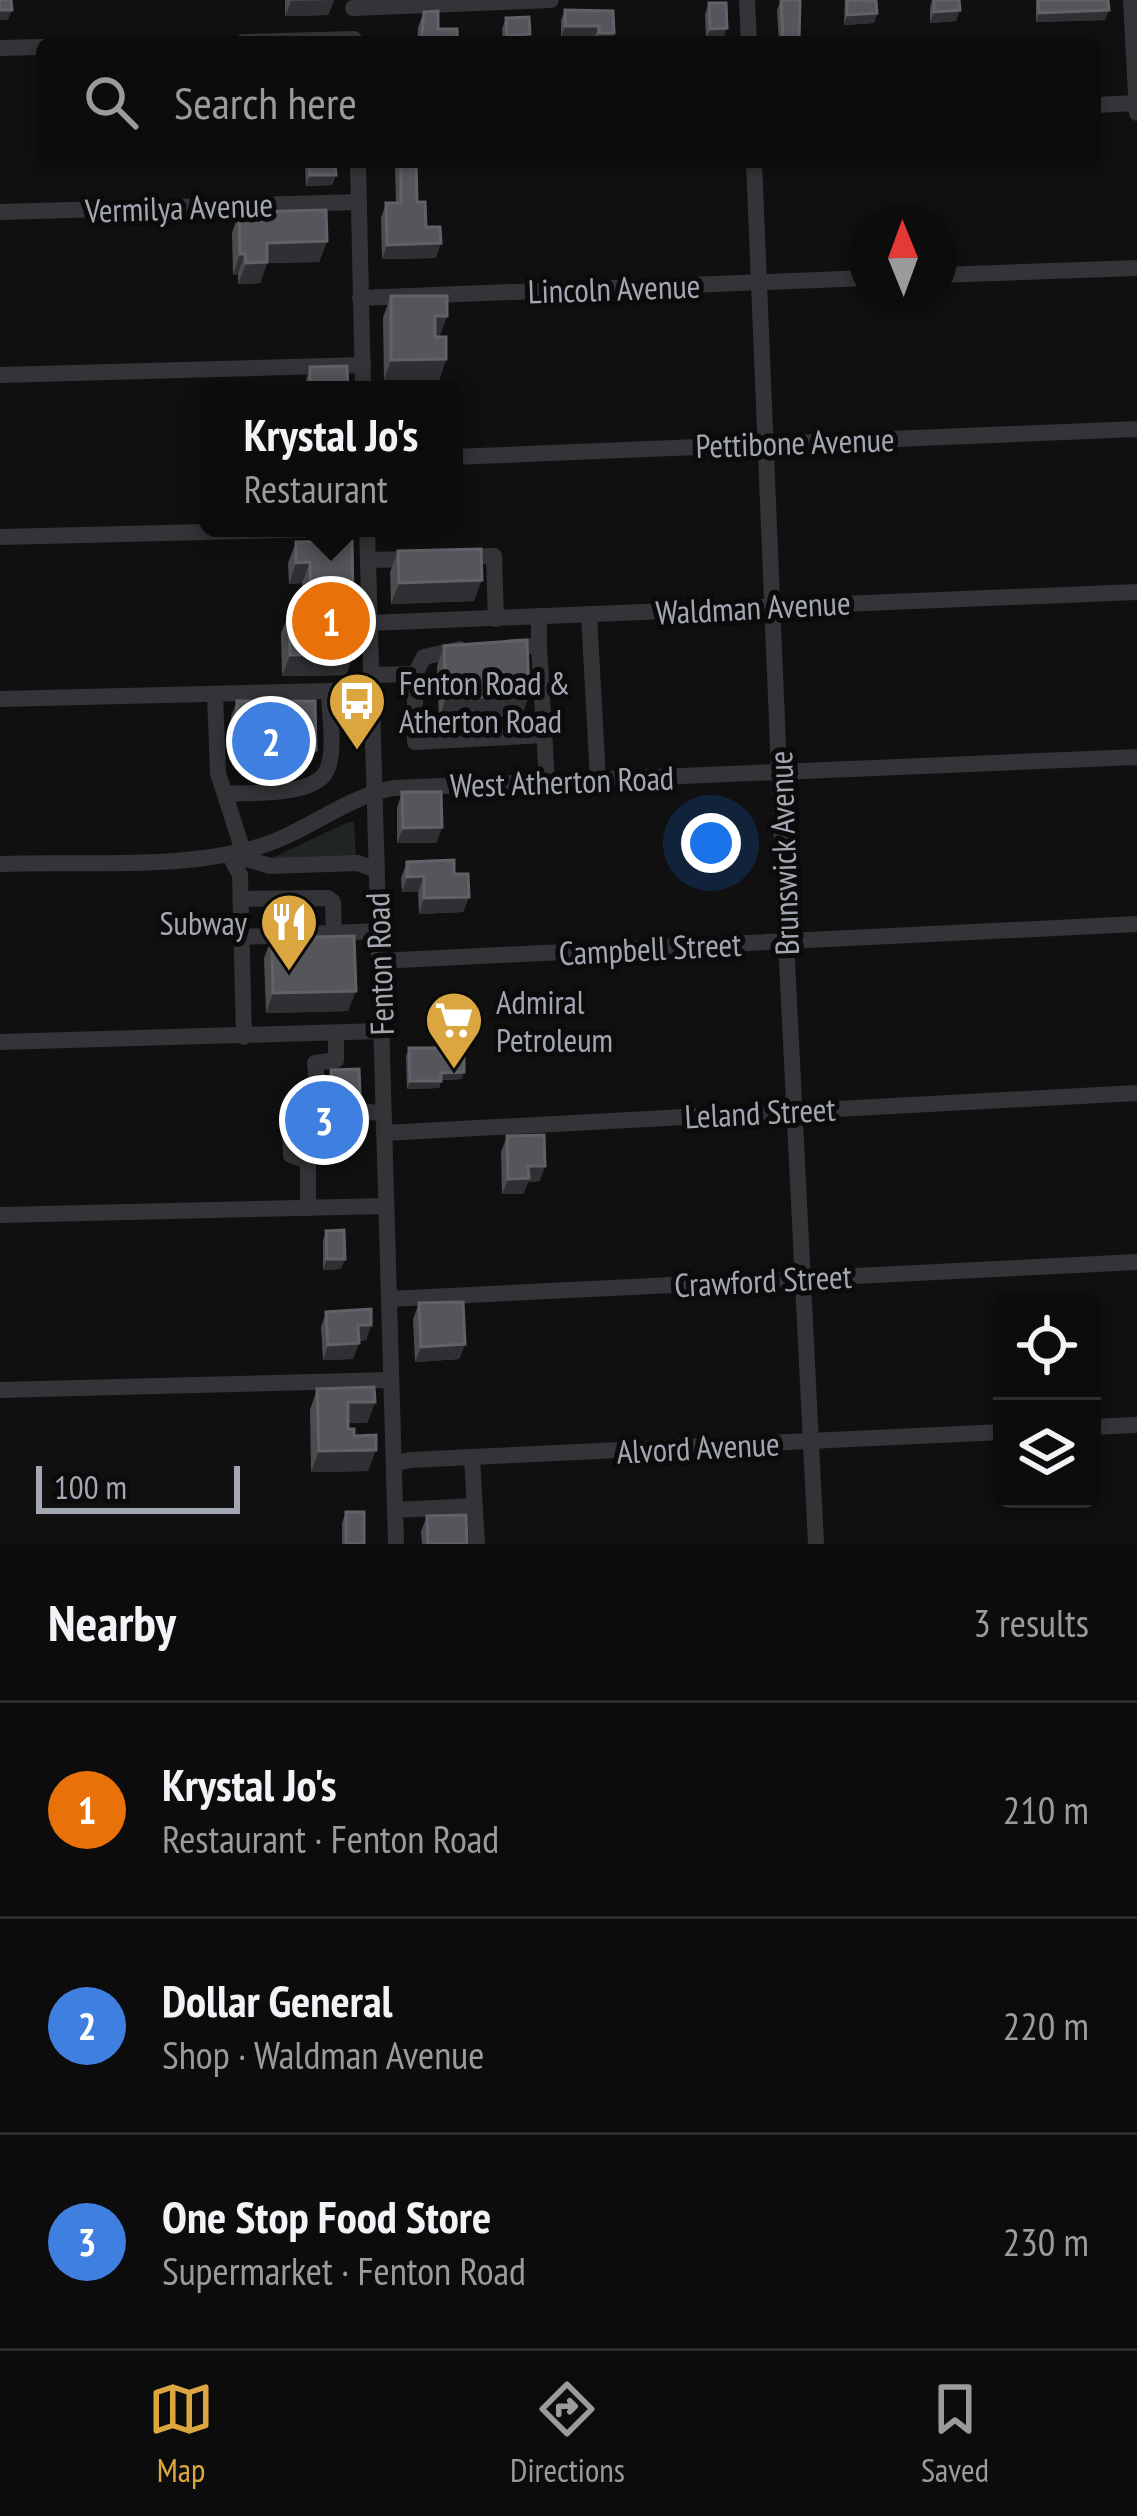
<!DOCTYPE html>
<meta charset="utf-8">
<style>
:root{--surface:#0c0c0d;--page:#151516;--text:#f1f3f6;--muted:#9a9b9d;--line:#2c2c2e;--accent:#dba63f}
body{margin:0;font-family:"PT Sans Narrow",sans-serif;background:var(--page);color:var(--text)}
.controls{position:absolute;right:36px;bottom:36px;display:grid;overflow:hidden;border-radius:18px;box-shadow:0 3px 9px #0004}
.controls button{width:108px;height:108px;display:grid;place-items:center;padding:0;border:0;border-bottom:3px solid var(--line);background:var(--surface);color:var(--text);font:60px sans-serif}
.compass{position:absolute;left:849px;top:204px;width:108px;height:108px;border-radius:50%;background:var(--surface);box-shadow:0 3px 9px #0004;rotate:359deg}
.scale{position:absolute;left:36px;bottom:30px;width:204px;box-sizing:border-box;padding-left:12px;border:6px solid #a3a7b1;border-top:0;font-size:33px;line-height:42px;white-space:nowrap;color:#a3a7b1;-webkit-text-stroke:9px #0b0b0c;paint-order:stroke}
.you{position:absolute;left:711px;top:843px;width:42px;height:42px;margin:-30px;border:9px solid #fff;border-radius:50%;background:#1a73e8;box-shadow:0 0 0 18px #1a73e833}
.badge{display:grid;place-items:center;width:78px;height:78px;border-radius:50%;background:var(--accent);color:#fff;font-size:39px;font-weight:700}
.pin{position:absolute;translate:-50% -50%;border:6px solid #fff;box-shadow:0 3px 12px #0006}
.popup{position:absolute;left:199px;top:381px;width:264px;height:156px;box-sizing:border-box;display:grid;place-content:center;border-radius:18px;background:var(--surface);filter:drop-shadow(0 3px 9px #0005);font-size:39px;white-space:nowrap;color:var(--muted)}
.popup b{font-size:45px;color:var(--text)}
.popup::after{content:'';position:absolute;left:50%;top:100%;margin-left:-24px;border:24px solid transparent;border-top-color:var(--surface)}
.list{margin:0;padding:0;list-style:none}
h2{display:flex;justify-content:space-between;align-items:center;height:156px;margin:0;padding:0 48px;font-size:51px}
h2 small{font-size:39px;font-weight:400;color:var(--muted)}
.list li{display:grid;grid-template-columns:78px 1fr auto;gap:36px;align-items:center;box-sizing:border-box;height:216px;padding:0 48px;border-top:3px solid var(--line)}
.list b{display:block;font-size:45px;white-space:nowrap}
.list p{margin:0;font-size:39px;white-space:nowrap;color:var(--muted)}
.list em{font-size:39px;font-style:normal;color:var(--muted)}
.icon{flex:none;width:66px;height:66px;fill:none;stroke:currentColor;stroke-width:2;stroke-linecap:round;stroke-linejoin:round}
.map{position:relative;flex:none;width:1137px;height:1544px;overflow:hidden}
.search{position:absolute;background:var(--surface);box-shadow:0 3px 9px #0004;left:36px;right:36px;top:36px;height:132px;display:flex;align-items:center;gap:30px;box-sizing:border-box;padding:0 42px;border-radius:18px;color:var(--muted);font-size:45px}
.sheet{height:804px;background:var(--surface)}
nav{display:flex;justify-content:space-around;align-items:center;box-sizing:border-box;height:168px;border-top:3px solid var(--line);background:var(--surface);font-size:33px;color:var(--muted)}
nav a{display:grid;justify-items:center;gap:6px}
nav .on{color:var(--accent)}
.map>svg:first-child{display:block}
.grass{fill:#1f2520}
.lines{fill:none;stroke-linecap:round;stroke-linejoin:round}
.minor{stroke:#343438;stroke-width:16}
.wall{fill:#4b4c50}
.shaded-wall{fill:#2f3033}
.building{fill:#54565b;stroke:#606268;stroke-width:3}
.labels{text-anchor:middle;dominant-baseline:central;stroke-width:10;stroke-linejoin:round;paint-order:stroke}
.street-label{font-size:33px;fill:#a3a7b1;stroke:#0b0b0c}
.poi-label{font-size:33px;fill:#a3a7b1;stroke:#0b0b0c;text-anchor:start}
</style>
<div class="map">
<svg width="1137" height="1544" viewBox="0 0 1137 1544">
<rect width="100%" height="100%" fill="#101011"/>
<path class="grass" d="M354,821L356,858L270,859L346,823Z"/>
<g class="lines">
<g class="minor">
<path d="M747,0L749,42"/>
<path d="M1131,0L1137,113"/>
<path d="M353,8L551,0"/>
<path d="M243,42L354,39"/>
<path d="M0,48L42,47"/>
<path d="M1095,105L1137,103"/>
<path d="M358,162L363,390"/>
<path d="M754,162L786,941L816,1544"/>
<path d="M0,212L359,202"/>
<path d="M939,275L1137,268"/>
<path d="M360,298L867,278"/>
<path d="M0,375L363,365"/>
<path d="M454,457L1137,429"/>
<path d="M0,537L367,528L396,1544"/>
<path d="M459,557L494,556L496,619"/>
<path d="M368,560L415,559"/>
<path d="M589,614L598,780"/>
<path d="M369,623L1137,592"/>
<path d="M539,646L547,782"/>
<path d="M510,647L539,646V616"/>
<path d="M415,674V742L545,735"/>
<path d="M371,675L415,674L424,657L460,649"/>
<path d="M215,694L218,773L243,851"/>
<path d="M0,699L371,690"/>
<path d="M225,794C250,792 315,797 327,770C336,749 329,713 329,691"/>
<path d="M229,854L240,875L244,1037"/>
<path d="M230,854L270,866L358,863L376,870"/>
<path d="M0,864C82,861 180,870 258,847C305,833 346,797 393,788L1137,757"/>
<path d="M242,899L328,898L333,902L334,934"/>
<path d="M242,937L378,931"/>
<path d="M379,961L1137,924"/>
<path d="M336,1033V1060L315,1063L319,1099L355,1111L384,1113"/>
<path d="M0,1042L381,1031"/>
<path d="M290,1132L291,1155L308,1161V1208"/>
<path d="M384,1133L1137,1093"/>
<path d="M0,1215L386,1206"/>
<path d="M389,1299L1137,1262"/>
<path d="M0,1390L391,1380"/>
<path d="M1092,1427L1137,1425"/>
<path d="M472,1458L477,1544"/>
<path d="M394,1464L410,1460L1002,1432"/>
<path d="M395,1510L475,1506"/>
</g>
</g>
<g class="wall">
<path d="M285,0H334L328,15L285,16Z"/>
<path d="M781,0L798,42H779L777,10Z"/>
<path d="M845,0H860L877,13L874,23L844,25Z"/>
<path d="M932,0H959L956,21L930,23V8Z"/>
<path d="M1036,0H1108L1105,20L1036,22Z"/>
<path d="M709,3L723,39H706L705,14Z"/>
<path d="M565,10L614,33L611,42H596L595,36L561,37V20Z"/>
<path d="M424,12L438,29L457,42H417L418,27Z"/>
<path d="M506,18L527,42H503L502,29Z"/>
<path d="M307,162H335L336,175L332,185L306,186L305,167Z"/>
<path d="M397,162H401L417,202L436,258L382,259L381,218L386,203H396L395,167Z"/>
<path d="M239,212L327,241L319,262L267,263L260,283L238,284V274L233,275L232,233Z"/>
<path d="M391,296L447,316L439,337L446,359L439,380H384L383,317Z"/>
<path d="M310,367L348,390H303Z"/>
<path d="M352,541L346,675L282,676L281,633L289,613L303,612L302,583L289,584L288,563L296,542Z"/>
<path d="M398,551L474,601L391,604L390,572Z"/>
<path d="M444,646L522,716L439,719L437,666Z"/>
<path d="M237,701L310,765L232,766L231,717Z"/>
<path d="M402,792L442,827L436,843H397V808Z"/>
<path d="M407,862L454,874L469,897L463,912L419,914L418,892H402L401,878Z"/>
<path d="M272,938L348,1011L266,1013L264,958Z"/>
<path d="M409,1048L441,1056L462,1079L441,1080L439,1088L407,1089L406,1056Z"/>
<path d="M331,1070L360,1092L358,1097L331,1089L329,1075Z"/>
<path d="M312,1104L342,1122L333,1139L306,1120Z"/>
<path d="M507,1136L540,1181L528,1182L523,1194H502L501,1152Z"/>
<path d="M326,1231L341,1269L323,1270V1241Z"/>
<path d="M419,1303L465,1344L459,1359L415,1362L413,1319Z"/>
<path d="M326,1312L371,1325L366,1340L359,1341L353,1359L323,1360L321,1327Z"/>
<path d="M317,1389L375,1402L367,1423H348V1429L354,1436L368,1471L311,1472L310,1410Z"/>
<path d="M346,1512L364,1544H342V1523Z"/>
<path d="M427,1516L467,1544H422L421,1531Z"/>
</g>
<g class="shaded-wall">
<path d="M334,0L328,15L285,16L291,1Z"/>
<path d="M0,10H12L8,20H0Z"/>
<path d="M960,10L956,21L930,23L934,12Z"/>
<path d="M1109,10L1105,20L1036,22L1039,13Z"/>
<path d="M877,13L874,23L844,25L847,15Z"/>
<path d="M565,26H599L595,36L561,37Z"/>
<path d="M727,28L723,39H706L710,29Z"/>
<path d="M599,33H614L611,42H596Z"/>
<path d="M530,34L527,42H505L507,36Z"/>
<path d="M310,175H336L332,185L306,186Z"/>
<path d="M327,241L319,262L267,263L260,283L238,284L246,263L267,243Z"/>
<path d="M441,243L436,258L382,259L387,245Z"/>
<path d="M240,254H245L238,274L233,275Z"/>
<path d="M435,316H447L439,337H427Z"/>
<path d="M446,359L439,380H384L391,360Z"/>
<path d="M310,562L302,583L289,584L296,563Z"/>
<path d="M482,580L474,601L391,604L399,583Z"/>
<path d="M354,654L346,675L282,676L290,655Z"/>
<path d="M529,695L522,716L439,719L446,698Z"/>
<path d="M237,750H316L310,765L232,766Z"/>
<path d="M442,827L436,843H397L403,828Z"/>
<path d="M424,876L418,892H402L407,877Z"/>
<path d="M469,897L463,912L419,914L424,898Z"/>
<path d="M356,991L348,1011L266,1013L273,993Z"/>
<path d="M464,1072L462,1079L438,1080L441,1073Z"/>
<path d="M410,1081H441L439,1088L407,1089Z"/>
<path d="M528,1166H545L540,1181L528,1182L523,1194H502L508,1179Z"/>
<path d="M327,1259H345L341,1269L323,1270Z"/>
<path d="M358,1325H371L366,1340L352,1341Z"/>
<path d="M359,1343L353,1359L323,1360L328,1345Z"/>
<path d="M465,1344L459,1359L415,1362L421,1347Z"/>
<path d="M348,1402H375L367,1423H340Z"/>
<path d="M376,1450L368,1471L311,1472L319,1451Z"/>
</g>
<g class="building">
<path d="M0,0H11L12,10H0Z"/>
<path d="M781,0H800L799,38L783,39Z"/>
<path d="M847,0L876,1L877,13L847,15Z"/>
<path d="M934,0H959L960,10L934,12Z"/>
<path d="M1038,0H1108L1109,10L1039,13Z"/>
<path d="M709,3H726L727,28L710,29Z"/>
<path d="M565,10L613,11L614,33H599V26H565Z"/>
<path d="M438,11V29H457V42H421L424,12Z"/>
<path d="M529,17L530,34L507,36L506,18Z"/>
<path d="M309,162H335L336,175H310Z"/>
<path d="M401,162H416L417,202H425L426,227H440L441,243L387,245L386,203H401Z"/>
<path d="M326,210L327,241L267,243V262L246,263L245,254H240L239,212Z"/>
<path d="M391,296H447V316H435V337H446V359L391,360Z"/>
<path d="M347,366L348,390H310V367Z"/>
<path d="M442,387V390H389V388Z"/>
<path d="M352,541L354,654L290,655L289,613L311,612L310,562L296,563V542Z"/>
<path d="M481,549L482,580L399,583L398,551Z"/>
<path d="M527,640L529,695L446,698L444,646Z"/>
<path d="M237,701H315L316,750H237Z"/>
<path d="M402,792H441L442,827L403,828Z"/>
<path d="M454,860V874H468L469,897L424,898V876L407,877V862Z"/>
<path d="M354,936L356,991L273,993L272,938Z"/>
<path d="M409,1048H441V1056L464,1055V1072L441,1073V1081H410Z"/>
<path d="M359,1069L360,1092L333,1084L331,1070Z"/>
<path d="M318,1094L348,1106L339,1123L312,1104Z"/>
<path d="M544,1135L545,1166H528L529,1178L508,1179L507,1136Z"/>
<path d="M344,1230L345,1259H327L326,1231Z"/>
<path d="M463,1302L465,1344L421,1347L419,1303Z"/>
<path d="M371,1309V1325H358L359,1343L328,1345L326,1312Z"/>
<path d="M374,1387L375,1402H348V1429H354V1436L376,1435V1450L319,1451L317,1389Z"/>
<rect x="346" y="1512" width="18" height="32"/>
<path d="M466,1515L467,1544H428L427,1516Z"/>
</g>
<defs>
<g id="bus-pin" transform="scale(3)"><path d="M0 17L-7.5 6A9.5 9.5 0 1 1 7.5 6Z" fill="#dba63f" stroke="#0b0b0c"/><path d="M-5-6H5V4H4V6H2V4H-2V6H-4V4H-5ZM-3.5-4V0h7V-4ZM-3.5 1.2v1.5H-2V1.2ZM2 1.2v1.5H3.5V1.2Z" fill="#fff"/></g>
<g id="restaurant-pin" transform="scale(3)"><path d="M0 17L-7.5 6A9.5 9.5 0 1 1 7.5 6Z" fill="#dba63f" stroke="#0b0b0c"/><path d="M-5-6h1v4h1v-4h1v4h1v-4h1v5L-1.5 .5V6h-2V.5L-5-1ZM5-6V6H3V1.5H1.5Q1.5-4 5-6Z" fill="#fff"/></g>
<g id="supermarket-pin" transform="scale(3)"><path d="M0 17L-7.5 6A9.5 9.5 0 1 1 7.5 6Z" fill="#dba63f" stroke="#0b0b0c"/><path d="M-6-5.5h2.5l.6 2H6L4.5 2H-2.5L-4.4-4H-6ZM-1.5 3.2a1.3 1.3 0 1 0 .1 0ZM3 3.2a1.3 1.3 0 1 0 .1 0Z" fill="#fff"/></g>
</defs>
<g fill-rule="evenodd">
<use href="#bus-pin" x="357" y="701"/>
<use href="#restaurant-pin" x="289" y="922"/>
<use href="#supermarket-pin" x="454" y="1020"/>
</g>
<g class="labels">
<g class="street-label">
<text transform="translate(179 207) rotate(-2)">Vermilya Avenue</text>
<text transform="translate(614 288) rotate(-2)">Lincoln Avenue</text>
<text transform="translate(795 442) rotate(-2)">Pettibone Avenue</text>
<text transform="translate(753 607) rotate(-3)">Waldman Avenue</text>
<text transform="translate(562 781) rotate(-2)">West Atherton Road</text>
<text transform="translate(783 853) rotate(-92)">Brunswick Avenue</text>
<text transform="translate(650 948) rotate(-3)">Campbell Street</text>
<text transform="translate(379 964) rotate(-92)">Fenton Road</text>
<text transform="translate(760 1112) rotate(-3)">Leland Street</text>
<text transform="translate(763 1280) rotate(-3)">Crawford Street</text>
<text transform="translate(698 1447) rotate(-3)">Alvord Avenue</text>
</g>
<g class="poi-label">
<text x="399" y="682">Fenton Road &amp;<tspan x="399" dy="38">Atherton Road</tspan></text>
<text x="247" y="922" text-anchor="end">Subway</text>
<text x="496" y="1001">Admiral<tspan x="496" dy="38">Petroleum</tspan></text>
</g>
</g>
</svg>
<div class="controls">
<button><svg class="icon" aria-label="locate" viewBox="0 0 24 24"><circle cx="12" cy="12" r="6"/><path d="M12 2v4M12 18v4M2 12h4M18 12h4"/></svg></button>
<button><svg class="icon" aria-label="layers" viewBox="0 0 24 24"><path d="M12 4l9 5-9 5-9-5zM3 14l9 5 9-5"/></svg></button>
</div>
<svg class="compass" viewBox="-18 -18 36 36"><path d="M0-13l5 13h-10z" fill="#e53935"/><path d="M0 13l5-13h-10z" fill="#9a9b9d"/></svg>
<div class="scale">100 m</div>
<div class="you"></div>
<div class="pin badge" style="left:331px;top:621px;background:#e8710a">1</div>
<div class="popup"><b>Krystal Jo's</b>Restaurant</div>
<div class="pin badge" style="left:271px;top:741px;background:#3f7fe0">2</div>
<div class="pin badge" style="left:324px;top:1120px;background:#3f7fe0">3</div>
<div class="search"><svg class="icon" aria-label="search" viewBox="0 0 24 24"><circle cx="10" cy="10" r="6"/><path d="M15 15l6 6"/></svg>Search here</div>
</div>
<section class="sheet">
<h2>Nearby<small>3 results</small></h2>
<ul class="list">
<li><span class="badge" style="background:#e8710a">1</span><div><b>Krystal Jo's</b><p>Restaurant · Fenton Road</p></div><em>210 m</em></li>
<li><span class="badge" style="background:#3f7fe0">2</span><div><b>Dollar General</b><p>Shop · Waldman Avenue</p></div><em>220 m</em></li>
<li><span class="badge" style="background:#3f7fe0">3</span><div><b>One Stop Food Store</b><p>Supermarket · Fenton Road</p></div><em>230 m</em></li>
</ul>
</section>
<nav>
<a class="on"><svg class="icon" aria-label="map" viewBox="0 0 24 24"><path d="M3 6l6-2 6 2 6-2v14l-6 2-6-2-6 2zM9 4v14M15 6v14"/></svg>Map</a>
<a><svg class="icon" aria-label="directions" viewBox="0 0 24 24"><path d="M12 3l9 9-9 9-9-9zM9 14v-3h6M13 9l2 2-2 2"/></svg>Directions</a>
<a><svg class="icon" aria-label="saved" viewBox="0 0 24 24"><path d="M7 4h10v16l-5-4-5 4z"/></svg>Saved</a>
</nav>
